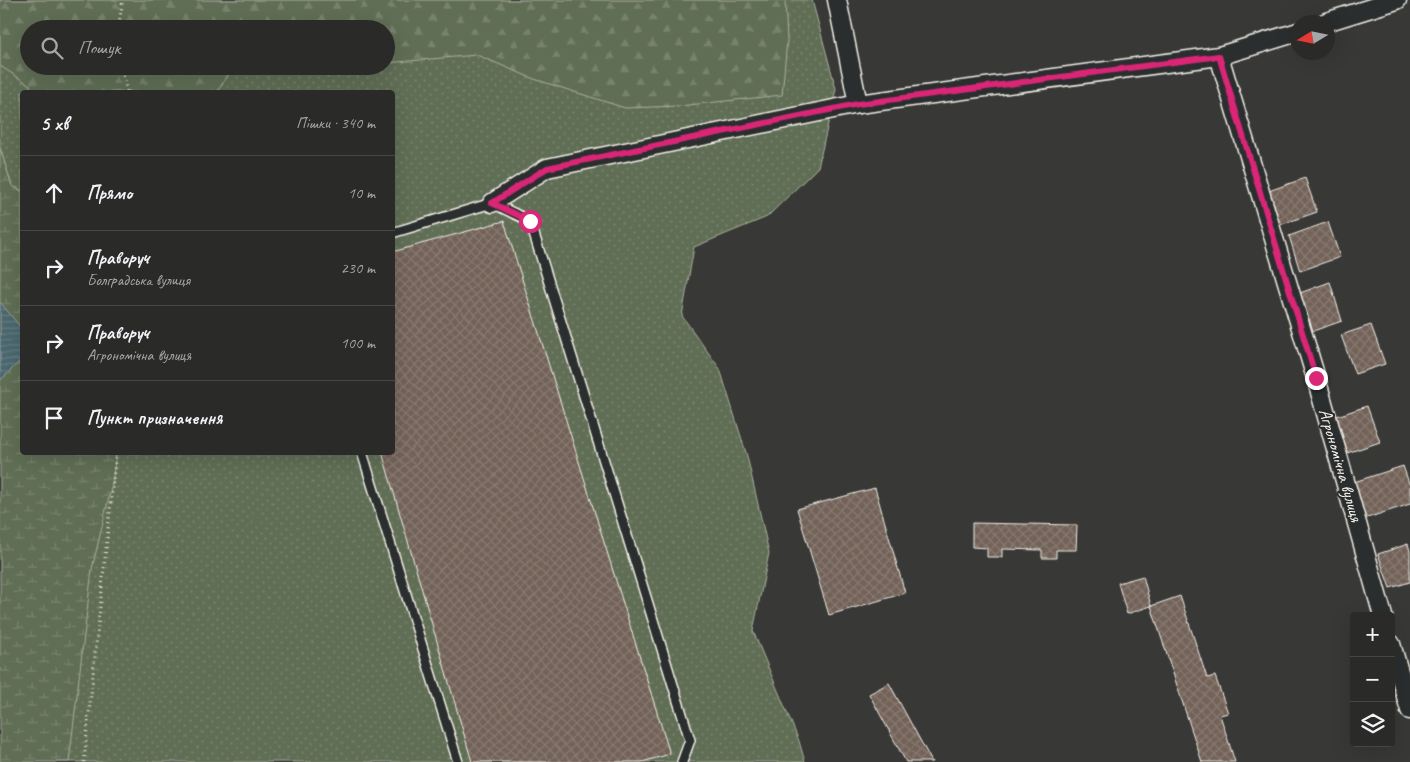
<!DOCTYPE html>
<html lang="uk">
<meta charset="utf-8">
<style>
:root{--surface:#2a2a29;--page:#323231;--text:#f1f3f6;--muted:#a5a7a8;--line:#464646}
body{margin:0;font-family:Caveat,sans-serif;background:var(--page);color:var(--text)}
.controls{position:absolute;right:15px;bottom:15px;display:grid;overflow:hidden;border-radius:5px;box-shadow:0 5px 20px #0002}
.controls button{width:45px;height:45px;display:grid;place-items:center;padding:0;border:0;border-bottom:1px solid var(--line);background:var(--surface);color:var(--text);font:25px sans-serif}
.compass{position:absolute;left:1290px;top:15px;width:45px;height:45px;border-radius:50%;background:var(--surface);box-shadow:0 5px 20px #0002;rotate:260deg}
.stop{position:absolute;width:15px;height:15px;margin:-11px;border:4px solid #db2777;border-radius:50%;background:#fff}
.stop.end{background:#db2777;border-color:#fff;box-shadow:0 1px 5px #0008}
.list{margin:0;padding:0;list-style:none}
h2{display:flex;justify-content:space-between;align-items:center;height:65px;margin:0;padding:0 20px;font-size:21px}
h2 small{font-size:16px;font-weight:400;color:var(--muted)}
.list li{display:grid;grid-template-columns:32px 1fr auto;gap:15px;align-items:center;box-sizing:border-box;height:75px;padding:0 20px;border-top:1px solid var(--line)}
.list b{display:block;font-size:19px;white-space:nowrap}
.list p{margin:0;font-size:16px;white-space:nowrap;color:var(--muted)}
.list em{font-size:16px;font-style:normal;color:var(--muted)}
.icon{flex:none;width:28px;height:28px;fill:none;stroke:currentColor;stroke-width:2;stroke-linecap:round;stroke-linejoin:round}
.map{position:relative;flex:none;width:1410px;height:762px;overflow:hidden}
.search{position:absolute;background:var(--surface);box-shadow:0 5px 20px #0002;left:20px;top:20px;width:375px;height:55px;display:flex;align-items:center;gap:12px;box-sizing:border-box;padding:0 18px;border-radius:28px;color:var(--muted);font-size:19px}
.panel{position:absolute;background:var(--surface);box-shadow:0 5px 20px #0002;left:20px;top:90px;width:375px;height:365px;border-radius:5px}
.map>svg:first-child{display:block}
.green{fill:url(#green-dots);stroke:#aab09e;fill-rule:evenodd}
.forest{fill:url(#forest-firs);stroke:#aab09e}
.wetland{fill:url(#wetland-marsh);stroke:#aab09e}
.water{fill:url(#water-rules);stroke:#8f9f9f}
.building{fill:url(#building-cross-hatch);stroke:#f4f1e8}
.lines{fill:none;stroke-linecap:round;stroke-linejoin:round}
.service-casing{stroke:#f4f1e8;stroke-width:12}
.minor-casing{stroke:#f4f1e8;stroke-width:21}
.path{stroke:#f4f1e8;stroke-width:3;stroke-dasharray:1 4;stroke-linecap:butt}
.service{stroke:#2a2d2e;stroke-width:9}
.minor{stroke:#2a2d2e;stroke-width:18}
.route{stroke:#db2777;stroke-width:6}
.labels{text-anchor:middle;dominant-baseline:central;stroke-width:4;stroke-linejoin:round;paint-order:stroke}
.street-label{font-size:18px;fill:#f4f1e8;stroke:#2a2d2e}
</style>
<div class="map">
<svg width="1410" height="762" viewBox="0 0 1410 762">
<defs>
<pattern id="green-dots" width="8" height="8" patternUnits="userSpaceOnUse" patternTransform="scale(1.25)"><rect width="8" height="8" fill="#616e55"/><path d="M2 2h.1M6 6h.1" fill="none" stroke="#78836d" stroke-width="1.8" stroke-linecap="round"/></pattern>
<pattern id="forest-firs" width="22" height="20" patternUnits="userSpaceOnUse" patternTransform="scale(1.25)"><rect width="22" height="20" fill="#616e55"/><path d="M5 1l3.5 6h-7zM16 11l3.5 6h-7z" fill="#78836d"/></pattern>
<pattern id="wetland-marsh" width="20" height="14" patternUnits="userSpaceOnUse" patternTransform="scale(1.25)"><rect width="20" height="14" fill="#616e55"/><path d="M1 5h8M5 5V1M11 12h8M15 12V8" fill="none" stroke="#78836d"/></pattern>
<pattern id="water-rules" width="6" height="5" patternUnits="userSpaceOnUse" patternTransform="scale(1.25)"><rect width="6" height="5" fill="#4b686e"/><path d="M0 2.5h6" fill="none" stroke="#667e83"/></pattern>
<pattern id="building-cross-hatch" width="8" height="8" patternUnits="userSpaceOnUse" patternTransform="scale(1.25)"><rect width="8" height="8" fill="#726259"/><path d="M0 0l8 8M0 8l8-8" fill="none" stroke="#877971"/></pattern>
</defs>
<rect width="100%" height="100%" fill="#383837"/>
<filter id="ink" filterUnits="userSpaceOnUse"><feTurbulence type="fractalNoise" baseFrequency=".02" numOctaves="2"/><feDisplacementMap in="SourceGraphic" scale="10" xChannelSelector="R" yChannelSelector="G"/><feConvolveMatrix kernelMatrix="1 2 1 2 8 2 1 2 1" color-interpolation-filters="sRGB"/></filter>
<g filter="url(#ink)">
<path class="green" d="M0,0H812L836,89L818,167L767,217L694,247L682,316L720,369L747,456L769,553L753,631L799,741L805,762H56L81,611L116,453L392,452V92H22V191L12,186L0,148ZM29,29H386V66H29Z"/>
<path class="forest" d="M0,0H785L787,40L782,95L679,106L625,108L534,79L477,55L386,63V29H29V66H234L217,92H30V85L0,66Z"/>
<path class="wetland" d="M0,148L12,186L22,191V452L116,453L112,484L92,569L69,762H0Z"/>
<path class="water" d="M0,302L22,329V359L0,381Z"/>
<g class="building">
<path d="M1305,178L1317,212L1277,226L1266,192Z"/>
<path d="M504,221L670,754L642,762H472L382,452H392V252Z"/>
<path d="M1328,222L1340,257L1300,271L1289,236Z"/>
<path d="M1330,282L1342,321L1313,331L1300,293Z"/>
<path d="M1371,325L1385,364L1355,374L1341,335Z"/>
<path d="M1367,406L1380,442L1347,453L1334,417Z"/>
<path d="M1403,466L1410,486V504L1364,519L1351,483Z"/>
<path d="M875,488L905,593L829,615L797,509Z"/>
<path d="M972,523L1077,525L1076,550H1056V558H1042V550L1002,549V557H987V548L972,547Z"/>
<path d="M1408,544L1410,551V582L1390,588L1378,554Z"/>
<path d="M1143,576L1151,606L1127,614L1118,583Z"/>
<path d="M1180,596L1207,678L1215,676L1228,713L1220,715L1235,762H1202L1151,606Z"/>
<path d="M889,683L932,762H906L869,694Z"/>
</g>
<g class="lines">
<g class="service-casing">
<g id="service">
<path d="M392,233L492,203L530,221L690,740L682,762"/>
<path d="M362,452L458,762"/>
</g>
</g>
<g class="minor-casing">
<g id="minor">
<path d="M837,0L858,104"/>
<path d="M1326,22L1397,0"/>
<path d="M1219,56L1316,378L1383,616"/>
<path d="M492,203L547,168L858,104L1219,56L1298,32"/>
<path d="M1391,644L1410,710"/>
</g>
</g>
<g class="path">
<path d="M118,29L123,0"/>
<path d="M121,66L127,92"/>
<path d="M84,762L116,452"/>
</g>
<use href="#service" class="service"/>
<use href="#minor" class="minor"/>
</g>
</g>
<g class="lines" filter="url(#ink)">
<path class="route" d="M530,221L492,203L547,168L858,104L1219,56L1316,378"/>
</g>
<g class="labels">
<g class="street-label">
<text transform="translate(1341 465) rotate(74)">Агрономічна вулиця</text>
</g>
</g>
</svg>
<div class="controls">
<button>+</button>
<button>−</button>
<button><svg class="icon" aria-label="layers" viewBox="0 0 24 24"><path d="M12 4l9 5-9 5-9-5zM3 14l9 5 9-5"/></svg></button>
</div>
<svg class="compass" viewBox="-18 -18 36 36"><path d="M0-13l5 13h-10z" fill="#e53935"/><path d="M0 13l5-13h-10z" fill="#a5a7a8"/></svg>
<div class="stop" style="left:530px;top:221px"></div>
<div class="stop end" style="left:1316px;top:378px"></div>
<div class="search"><svg class="icon" aria-label="search" viewBox="0 0 24 24"><circle cx="10" cy="10" r="6"/><path d="M15 15l6 6"/></svg>Пошук</div>
<section class="panel">
<h2>5 хв<small>Пішки · 340 m</small></h2>
<ul class="list">
<li><svg class="icon" aria-label="ahead" viewBox="0 0 24 24"><path d="M12 20V5M6 11l6-6 6 6"/></svg><div><b>Прямо</b></div><em>10 m</em></li>
<li><svg class="icon" aria-label="right" viewBox="0 0 24 24"><path d="M7 20v-9h11M14 6l5 5-5 5"/></svg><div><b>Праворуч</b><p>Болградська вулиця</p></div><em>230 m</em></li>
<li><svg class="icon" aria-label="right" viewBox="0 0 24 24"><path d="M7 20v-9h11M14 6l5 5-5 5"/></svg><div><b>Праворуч</b><p>Агрономічна вулиця</p></div><em>100 m</em></li>
<li><svg class="icon" aria-label="arrive" viewBox="0 0 24 24"><path d="M6 21V4h12l-3 4 3 4H6"/></svg><div><b>Пункт призначення</b></div></li>
</ul>
</section>
</div>
